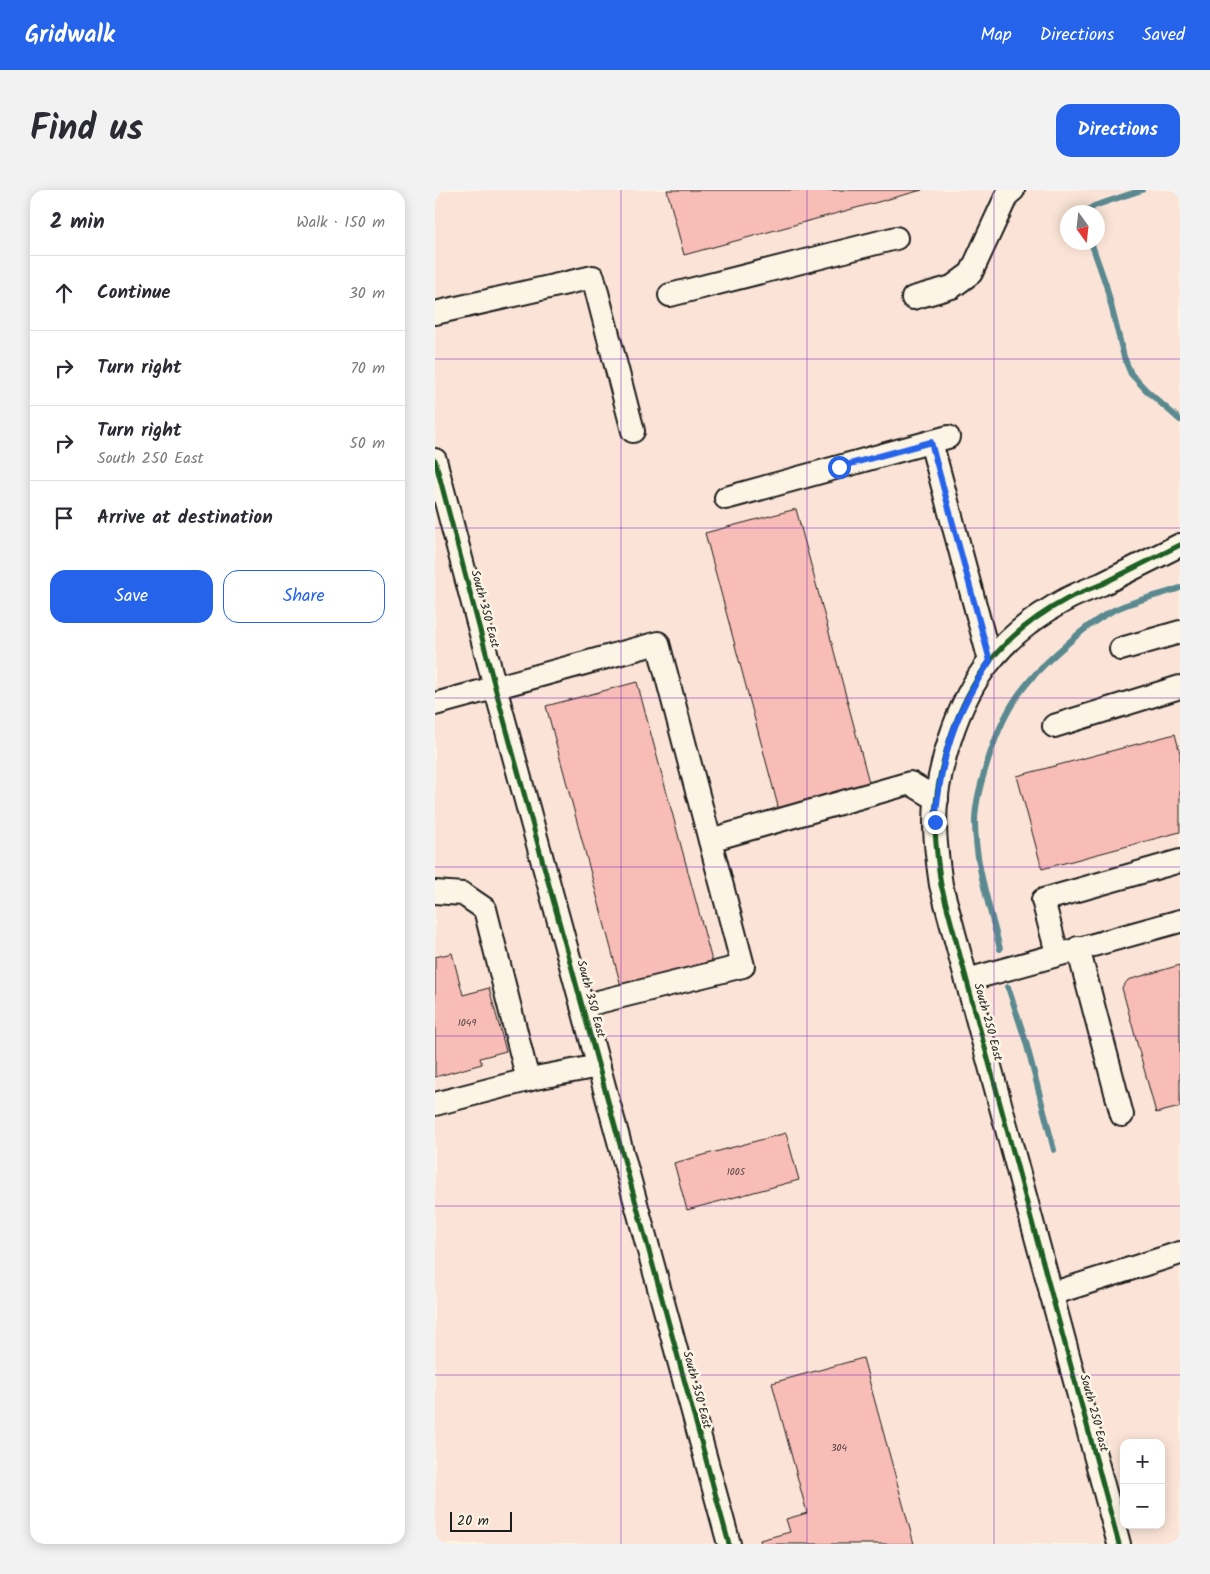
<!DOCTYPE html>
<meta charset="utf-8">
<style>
:root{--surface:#fff;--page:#f2f2f3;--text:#2b2b33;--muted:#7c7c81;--line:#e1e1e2;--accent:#2563eb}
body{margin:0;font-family:Kalam,sans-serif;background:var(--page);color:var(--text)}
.controls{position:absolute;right:15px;bottom:15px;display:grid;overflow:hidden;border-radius:10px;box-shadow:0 2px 12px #0003}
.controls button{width:45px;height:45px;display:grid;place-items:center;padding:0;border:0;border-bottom:1px solid var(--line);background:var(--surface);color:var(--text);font:25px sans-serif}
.compass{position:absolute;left:625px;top:15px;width:45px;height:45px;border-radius:50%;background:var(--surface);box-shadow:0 2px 12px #0003;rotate:165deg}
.scale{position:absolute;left:15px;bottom:12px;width:62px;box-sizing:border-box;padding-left:5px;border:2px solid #1c1c1c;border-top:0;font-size:14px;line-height:18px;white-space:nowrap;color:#1c1c1c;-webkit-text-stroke:4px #fcf5e5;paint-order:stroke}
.stop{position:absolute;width:15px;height:15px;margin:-11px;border:4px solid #2563eb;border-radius:50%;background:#fff}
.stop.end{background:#2563eb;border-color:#fff;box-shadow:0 1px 5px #0008}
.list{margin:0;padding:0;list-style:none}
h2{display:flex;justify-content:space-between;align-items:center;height:65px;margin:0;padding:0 20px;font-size:21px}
h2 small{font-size:16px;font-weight:400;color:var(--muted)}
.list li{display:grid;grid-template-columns:32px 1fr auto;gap:15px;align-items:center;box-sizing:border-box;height:75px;padding:0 20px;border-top:1px solid var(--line)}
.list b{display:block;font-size:19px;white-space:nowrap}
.list p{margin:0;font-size:16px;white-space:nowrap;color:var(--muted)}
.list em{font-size:16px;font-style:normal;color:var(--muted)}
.actions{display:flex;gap:10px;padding:15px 20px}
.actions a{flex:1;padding:11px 0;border:1px solid var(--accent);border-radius:15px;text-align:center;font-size:18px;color:var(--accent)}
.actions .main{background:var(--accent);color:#fff}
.icon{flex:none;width:28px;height:28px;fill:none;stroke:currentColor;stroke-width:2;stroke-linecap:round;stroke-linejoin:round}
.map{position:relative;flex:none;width:745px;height:1354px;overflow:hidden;border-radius:15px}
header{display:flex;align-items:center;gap:30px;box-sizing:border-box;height:70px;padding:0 25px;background:var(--accent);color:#fff}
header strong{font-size:24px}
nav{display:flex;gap:28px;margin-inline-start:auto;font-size:18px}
.intro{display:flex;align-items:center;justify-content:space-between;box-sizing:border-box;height:120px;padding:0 30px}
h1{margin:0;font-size:35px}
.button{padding:12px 22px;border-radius:15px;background:var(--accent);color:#fff;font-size:18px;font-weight:700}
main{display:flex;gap:30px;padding:0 30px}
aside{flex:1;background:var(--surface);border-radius:15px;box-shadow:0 2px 12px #0003}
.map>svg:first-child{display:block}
.built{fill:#fbe4d7;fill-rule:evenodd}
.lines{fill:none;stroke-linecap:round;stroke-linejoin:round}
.stream{stroke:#5a8a90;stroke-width:6}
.building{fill:#f8bdb6;stroke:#1c1c1c}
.minor-casing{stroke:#1c1c1c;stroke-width:26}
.minor{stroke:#fcf5e5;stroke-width:22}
.cycleway-casing{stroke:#fcf5e5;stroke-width:8}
.cycleway{stroke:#1b5e20;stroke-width:5}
.route{stroke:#2563eb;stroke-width:6}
.grid{fill:none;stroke:#7b2cbf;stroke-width:1;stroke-opacity:0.55}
.labels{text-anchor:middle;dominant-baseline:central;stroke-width:5;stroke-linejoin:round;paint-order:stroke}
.number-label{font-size:10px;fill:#534442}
.street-label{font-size:12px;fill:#1c1c1c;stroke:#fcf5e5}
</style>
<header>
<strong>Gridwalk</strong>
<nav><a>Map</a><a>Directions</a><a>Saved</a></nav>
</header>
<div class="intro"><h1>Find us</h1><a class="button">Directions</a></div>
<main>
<aside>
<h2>2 min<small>Walk · 150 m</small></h2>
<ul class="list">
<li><svg class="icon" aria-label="ahead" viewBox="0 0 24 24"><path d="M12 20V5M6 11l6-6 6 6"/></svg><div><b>Continue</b></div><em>30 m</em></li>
<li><svg class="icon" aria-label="right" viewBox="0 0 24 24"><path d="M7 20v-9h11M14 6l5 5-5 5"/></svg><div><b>Turn right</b></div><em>70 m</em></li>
<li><svg class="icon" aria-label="right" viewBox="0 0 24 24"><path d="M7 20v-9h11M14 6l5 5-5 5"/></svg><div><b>Turn right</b><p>South 250 East</p></div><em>50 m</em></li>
<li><svg class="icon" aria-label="arrive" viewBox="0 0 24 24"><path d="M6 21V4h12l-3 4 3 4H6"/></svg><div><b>Arrive at destination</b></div></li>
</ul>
<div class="actions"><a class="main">Save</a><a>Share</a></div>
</aside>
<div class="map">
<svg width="745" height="1354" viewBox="0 0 745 1354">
<rect width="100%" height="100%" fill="#fcf5e5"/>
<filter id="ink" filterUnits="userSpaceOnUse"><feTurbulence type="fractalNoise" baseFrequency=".02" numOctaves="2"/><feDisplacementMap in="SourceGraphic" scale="10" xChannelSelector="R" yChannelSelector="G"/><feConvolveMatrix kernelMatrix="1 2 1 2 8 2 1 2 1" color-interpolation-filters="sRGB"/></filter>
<g filter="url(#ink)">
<path class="built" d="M0,0H745V1354H0ZM632,22H662V52H632ZM689,1253H726V1335H689Z"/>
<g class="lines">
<g class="stream">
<path d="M651,22L659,16L707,0"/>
<path d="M656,52L671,95L689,167L696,184L712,201L745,230"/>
<path d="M565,759C555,718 540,674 540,632C540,615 545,596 550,580C567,522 585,494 631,455C645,442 660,430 677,421C699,410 723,406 745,398"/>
<path d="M573,797L591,852L619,960"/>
</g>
</g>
<g class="building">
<path d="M232,0H487L249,65Z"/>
<path d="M361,319L435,596L344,620L270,343Z"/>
<path d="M202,492L277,771L186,796L111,516Z"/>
<path d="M740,544L745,563V642L607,679L582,586Z"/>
<path d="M17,763L28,805L54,798L71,861L45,868L47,874L0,887V767Z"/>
<path d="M745,775V917L721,923L687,798L693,790Z"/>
<path d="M351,943L364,990L252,1020L239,973Z"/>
<path d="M428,1168L479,1354H326L325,1350L355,1342L351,1329L372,1323L337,1193Z"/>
</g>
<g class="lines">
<g class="minor-casing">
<g id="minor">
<path d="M235,105L461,48"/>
<path d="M478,108L517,97L536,83L572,5L578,0"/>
<path d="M0,123L158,87L198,241"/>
<path d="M496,252L555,471"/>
<path d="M0,270L60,497L294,1354"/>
<path d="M291,308L513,247"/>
<path d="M686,459L745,442"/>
<path d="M0,514L223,453L308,776L147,816"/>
<path d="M619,536L745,497"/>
<path d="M275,650L475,593L502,609"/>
<path d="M0,702L28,704L50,719L93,890"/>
<path d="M643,758L687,925"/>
<path d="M622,763L608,710L745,671"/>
<path d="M532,790L745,731"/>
<path d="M0,914L100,888L164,876"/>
<path d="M616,1104L745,1063"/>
<path d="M684,1354L506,695C503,674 500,654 500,634C500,583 522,511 555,471C575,446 604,424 632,409C643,403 655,399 667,394C693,381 719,368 745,355"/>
</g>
</g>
<use href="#minor" class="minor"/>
<g class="cycleway-casing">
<g id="cycleway">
<path d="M0,270L60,497L294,1354"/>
<path d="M684,1354L506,695C503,674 500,654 500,634C500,583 522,511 555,471C575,446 604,424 632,409C643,403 655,399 667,394C693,381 719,368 745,355"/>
</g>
</g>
<use href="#cycleway" class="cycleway"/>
</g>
</g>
<g class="lines" filter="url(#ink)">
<path class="route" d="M404,277L496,252L555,471C518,526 506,567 500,632"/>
</g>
<path class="grid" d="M186,0V1354M372,0V1354M559,0V1354M0,169H745M0,338H745M0,508H745M0,677H745M0,846H745M0,1016H745M0,1185H745"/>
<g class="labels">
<g class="number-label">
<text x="32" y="833">1049</text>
<text x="301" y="982">1005</text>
<text x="404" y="1258">304</text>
</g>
<g class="street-label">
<text transform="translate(50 419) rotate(75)">South 350 East</text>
<text transform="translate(156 809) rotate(75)">South 350 East</text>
<text transform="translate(553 832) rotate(75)">South 250 East</text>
<text transform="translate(262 1200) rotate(75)">South 350 East</text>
<text transform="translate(659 1223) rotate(75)">South 250 East</text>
</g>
</g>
</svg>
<div class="controls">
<button>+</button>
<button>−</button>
</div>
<svg class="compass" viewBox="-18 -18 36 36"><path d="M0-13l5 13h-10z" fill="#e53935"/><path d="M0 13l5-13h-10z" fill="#7c7c81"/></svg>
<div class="scale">20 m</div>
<div class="stop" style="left:404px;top:277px"></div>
<div class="stop end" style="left:500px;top:632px"></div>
</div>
</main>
